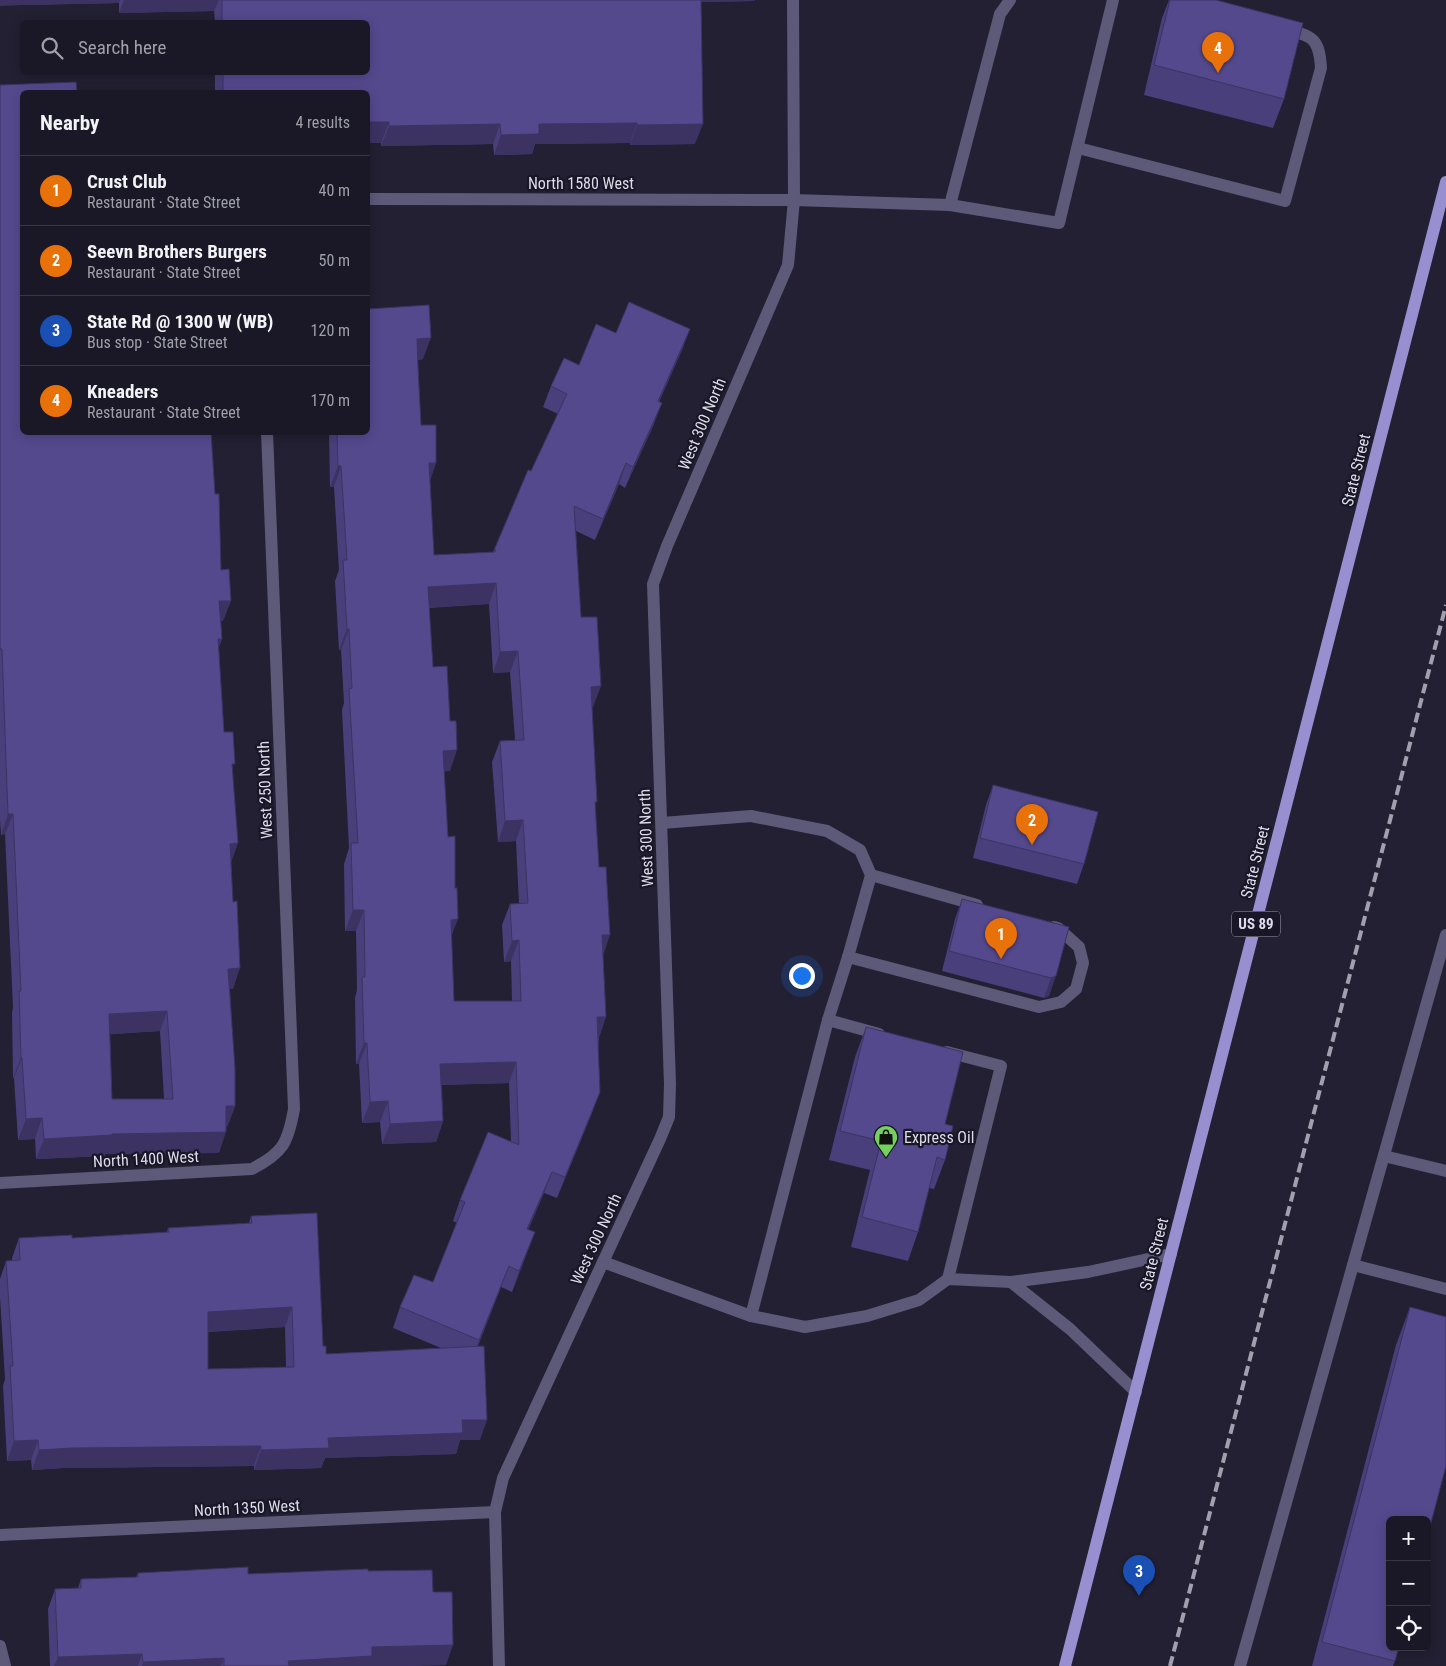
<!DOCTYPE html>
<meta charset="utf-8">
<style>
:root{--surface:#1a1826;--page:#23212e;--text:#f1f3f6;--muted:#9fa0a7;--line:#383743;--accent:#74d25c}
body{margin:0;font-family:"Roboto Condensed",sans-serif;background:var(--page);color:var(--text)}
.controls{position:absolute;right:15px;bottom:15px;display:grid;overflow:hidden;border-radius:8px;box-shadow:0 2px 12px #0003}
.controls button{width:45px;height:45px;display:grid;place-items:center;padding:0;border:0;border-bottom:1px solid var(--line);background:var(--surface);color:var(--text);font:25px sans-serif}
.you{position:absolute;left:801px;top:975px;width:18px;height:18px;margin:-12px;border:4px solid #fff;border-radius:50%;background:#1a73e8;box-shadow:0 0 0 8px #1a73e833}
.badge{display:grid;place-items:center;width:32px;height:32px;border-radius:50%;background:var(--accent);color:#fff;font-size:16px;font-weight:700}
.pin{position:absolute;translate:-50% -41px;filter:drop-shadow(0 1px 2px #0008)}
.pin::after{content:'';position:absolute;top:26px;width:18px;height:15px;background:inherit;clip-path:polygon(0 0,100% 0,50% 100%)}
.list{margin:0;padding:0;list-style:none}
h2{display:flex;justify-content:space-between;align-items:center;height:65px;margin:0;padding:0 20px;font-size:21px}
h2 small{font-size:16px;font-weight:400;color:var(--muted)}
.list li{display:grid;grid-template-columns:32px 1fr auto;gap:15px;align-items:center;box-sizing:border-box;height:70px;padding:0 20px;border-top:1px solid var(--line)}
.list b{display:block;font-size:19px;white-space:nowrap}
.list p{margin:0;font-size:16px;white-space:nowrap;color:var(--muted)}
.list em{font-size:16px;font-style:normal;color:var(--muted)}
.icon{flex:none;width:28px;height:28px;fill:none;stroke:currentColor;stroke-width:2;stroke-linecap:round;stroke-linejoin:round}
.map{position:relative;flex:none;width:1446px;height:1666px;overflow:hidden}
.search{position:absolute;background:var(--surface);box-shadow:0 2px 12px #0003;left:20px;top:20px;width:350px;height:55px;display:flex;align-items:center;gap:12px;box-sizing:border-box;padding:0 18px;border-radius:8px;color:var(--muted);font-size:19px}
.panel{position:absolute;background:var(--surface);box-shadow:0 2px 12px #0003;left:20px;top:90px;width:350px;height:345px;border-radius:8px}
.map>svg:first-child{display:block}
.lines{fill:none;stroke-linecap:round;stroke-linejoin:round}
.minor{stroke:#5d5978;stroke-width:12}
.major{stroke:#978fcf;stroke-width:12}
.rail{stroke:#a2a0af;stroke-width:4;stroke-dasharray:10 5;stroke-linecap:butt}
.wall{fill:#493f7a;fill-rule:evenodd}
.shaded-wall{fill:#3c3363}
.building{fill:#55498e;stroke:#3c3363;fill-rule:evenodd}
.labels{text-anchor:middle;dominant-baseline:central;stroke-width:4.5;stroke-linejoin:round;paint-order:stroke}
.shield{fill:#191628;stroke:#a2a1af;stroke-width:1}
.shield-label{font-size:15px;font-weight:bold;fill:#dddce9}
.street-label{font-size:16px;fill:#dddce9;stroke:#191628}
.poi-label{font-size:16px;fill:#dddce9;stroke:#191628;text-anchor:start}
</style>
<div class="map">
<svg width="1446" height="1666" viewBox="0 0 1446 1666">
<rect width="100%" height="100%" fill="#222032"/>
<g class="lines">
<g class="minor">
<path d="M1078,148L1285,201L1321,68C1319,38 1313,36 1284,29"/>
<path d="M368,199L794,200L950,205L1059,223L1113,0"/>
<path d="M950,205L1000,14L1010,0"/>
<path d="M662,823L751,816L827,831L860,850L871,875L848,957L828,1020L751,1316L805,1327L867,1316L919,1300L948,1279L1011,1282"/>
<path d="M871,875L977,905"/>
<path d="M848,957L1039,1007L1061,1002L1076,989L1083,963L1079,947L1058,928L1054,927"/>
<path d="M828,1020L879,1034"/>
<path d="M947,1052L1001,1066L948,1279"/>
<path d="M1384,1156L1446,1171"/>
<path d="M0,1183L252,1169C283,1153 288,1143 294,1109L267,432"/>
<path d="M603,1262L751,1316"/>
<path d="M1353,1265L1446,1289"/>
<path d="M1136,1392L1070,1329L1011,1282L1088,1272L1171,1254"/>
<path d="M0,1535L495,1512"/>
<path d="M0,1646L5,1666"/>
<path d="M499,1666L495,1512L503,1478L660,1139L669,1117L670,1084L653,584L667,546L788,265L794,200L793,0"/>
<path d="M1240,1666L1446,935"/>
</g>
<path class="major" d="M1065,1666L1446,182"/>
<path class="rail" d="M1170,1666L1446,605"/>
</g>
<g class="wall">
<path d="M0,0H755V1L701,2L695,144L630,145V143L535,144L532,154L494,155L493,144L381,146V143L368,92H215V72H368V22H215L214,11L119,13V3L25,5Z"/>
<path d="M1169,0H1216L1284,99L1273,128L1144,95L1162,18Z"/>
<path d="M0,85L22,92L215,494L223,621H221L222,639L219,647L224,732L233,770L231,863L233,989H230L235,1106L227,1127H226L219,1153L105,1154V1156L36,1159L35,1139L18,1140L14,1078H13L12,1012L13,1008L5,834L1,835L0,819ZM160,1031L164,1099H112L110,1034Z"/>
<path d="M368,309L423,359L418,360L421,425L430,480L434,555L493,552L528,470L531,471L558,414L543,407L551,386L579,365L616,333L690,329L682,350L659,402L654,424L625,488L619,484L595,540L576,531L581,617L601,686L592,707L595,807L603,955L599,1038L592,1113L557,1198L544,1193L528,1229L527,1253L512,1292L501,1287L478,1346L480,1440H460L456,1454L325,1458L321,1468L254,1470V1466L64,1468L32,1470L31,1460L7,1461L3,1386L5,1379L0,1297V1279L6,1261H12V1258L19,1238H72L167,1232L168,1228L249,1223L251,1216L323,1346L326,1354L441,1348L393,1328L400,1307L433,1282L457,1223L453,1221L460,1200L511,1141L509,1083L442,1085L443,1121L436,1142L382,1144L380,1122L362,1123L359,1064H356L355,998L357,990L356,931H345L344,864L349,848L342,710L344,703L341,650H339L335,581L339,570L334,487H330L329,432H368ZM489,604L493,673L510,672L515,740L500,741L492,762L498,842L516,841L519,904H510L502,925L504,962L511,961L512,1001H454L444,771H450L433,667L429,608ZM285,1327L286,1367L208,1369V1332Z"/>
<path d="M993,785L1084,864L1077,884L973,858L986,805Z"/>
<path d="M962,899L1069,927L1049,996L1044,998L942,971L955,919Z"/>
<path d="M866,1027L945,1124V1160L934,1189L929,1188L918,1232L908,1261L851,1247L870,1170L829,1160L855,1057Z"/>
<path d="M1410,1307L1395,1661L1393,1666H1312L1396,1345Z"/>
<path d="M368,1571L433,1592L446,1665L404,1666H50L48,1609L55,1589L78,1588L81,1579L136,1577L138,1573L248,1574Z"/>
</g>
<g class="shaded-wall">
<path d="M0,0H120L119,3L25,5L0,6Z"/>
<path d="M124,0H219L214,11L119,13Z"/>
<path d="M695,0H755V1L694,2Z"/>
<path d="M368,122H389L381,143H368Z"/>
<path d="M637,123L630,143L535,144L532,154L494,155L501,135L539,124Z"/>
<path d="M500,124L493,144L381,146L389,126Z"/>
<path d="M703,124L695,144L630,145L637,125Z"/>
<path d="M690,329L682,350L650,422L658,401Z"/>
<path d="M431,338L423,359L410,360L417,339Z"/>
<path d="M662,403L654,424L625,488L633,467Z"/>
<path d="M429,463H436L429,484Z"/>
<path d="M626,463L619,484L595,540L603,519Z"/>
<path d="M338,466H341L334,487H330Z"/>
<path d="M496,583L489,604L420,608L428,587Z"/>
<path d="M219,601H231L223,621L212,622Z"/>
<path d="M347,629H349L341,650H339Z"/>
<path d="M218,639H222L214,659Z"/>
<path d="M518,651L510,672L493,673L500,652Z"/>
<path d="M601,686L593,707L584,708L591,687Z"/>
<path d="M457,750L450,771L436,772L443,751Z"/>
<path d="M8,814H13L5,834L1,835Z"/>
<path d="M523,820L516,841L498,842L505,821Z"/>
<path d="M238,843L231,863L230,844Z"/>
<path d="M353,910H364L356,931H345Z"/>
<path d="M458,919L450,940L451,920Z"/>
<path d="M602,935H610L603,956Z"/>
<path d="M519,940L511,961L504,962L512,941Z"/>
<path d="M240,968L233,989H221L228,969Z"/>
<path d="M1056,976L1049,996L1044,998L1051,978Z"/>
<path d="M167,1011L160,1031L102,1035L109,1014Z"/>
<path d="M597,1017H606L599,1038H590Z"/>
<path d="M364,1043H367L359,1064H356Z"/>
<path d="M21,1058H22L14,1078H13Z"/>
<path d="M516,1062L509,1083L433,1085L440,1064Z"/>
<path d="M600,1092L592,1113L557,1198L565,1177Z"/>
<path d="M388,1101L380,1122L362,1123L370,1102Z"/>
<path d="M226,1106H235L227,1127H219Z"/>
<path d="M42,1118L35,1139L18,1140L26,1119Z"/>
<path d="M443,1121L436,1142L382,1144L390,1124Z"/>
<path d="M226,1132L219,1153L105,1154V1156L36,1159L44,1139L112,1134Z"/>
<path d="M552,1172L544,1193L520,1250L527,1229Z"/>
<path d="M535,1232L527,1253L512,1292L519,1271Z"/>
<path d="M509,1266L501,1287L472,1361L479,1340Z"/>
<path d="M292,1307L285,1327L200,1332L208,1312Z"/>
<path d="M462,1420H487L480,1440H460L456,1454L325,1458L321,1468L254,1470L261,1450L328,1438Z"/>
<path d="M38,1440L31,1460L7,1461L14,1441Z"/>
<path d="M261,1446L254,1466L64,1468L32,1470L39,1450L71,1448Z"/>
<path d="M453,1645L446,1665L404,1666H282L288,1661L372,1647Z"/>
<path d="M142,1654L138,1666H54L58,1657Z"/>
<path d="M224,1658L221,1666H142L143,1662Z"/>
</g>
<g class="building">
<path d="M222,0H701L703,124L637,125V123L539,124V134L501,135L500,124L389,126V122H368V92H223V72H368V22H222Z"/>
<path d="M1170,0H1216L1303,23L1284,99L1154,65Z"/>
<path d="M76,82L77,92H22V432H211L215,494H219L221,570L229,569L231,601H219L222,639H218L224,732H233L235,764H232L238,843L230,844L233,902L237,901L240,968L228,969L235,1068V1106H226V1132L112,1134V1135L44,1139L42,1118L26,1119L22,1058H21L19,991H21L13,814H8L2,649H0V85ZM167,1011L173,1099H112L109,1014Z"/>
<path d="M629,302L690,329L658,401L662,403L633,467L626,463L603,519L574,506L581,617H597L601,686L591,687L597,802H595L599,867H606L610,935H602L606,1017H597L600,1092L565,1177L552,1172L527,1229L535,1232L519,1271L509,1266L479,1340L400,1307L414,1275L433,1282L465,1202L460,1200L488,1132L519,1145L516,1062L440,1064L443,1121L390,1124L388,1101L370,1102L367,1043H364L362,977H365L364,910H353L351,843H358L349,689L352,688L349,629H347L343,560H347L341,466H338L337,432H368V309L429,305L431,338L417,339L418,369L421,425H436V463H429L434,555L495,552V548L528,470L531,471L567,394L551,386L564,358L579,365L596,324L616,333ZM496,583L500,652L518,651L524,740L500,741L505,821L523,820L528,903L510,904L512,941L519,940L521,1001H454L451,920L458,919L457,888H455V836L448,837L443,751L457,750L456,721H450L447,666L433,667L428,587Z"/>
<path d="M993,785L1098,812L1084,864L980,838Z"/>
<path d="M962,899L1069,927L1056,976L1051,978L949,951Z"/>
<path d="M866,1027L963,1052L945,1124L953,1126L945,1160L937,1157L918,1232L862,1217L881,1141L840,1131Z"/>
<path d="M317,1213L323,1346H326V1354L484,1346L487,1420H462L463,1433L328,1438L329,1448L261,1450V1446L71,1448L39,1450L38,1440L14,1441L10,1366H13L6,1261L20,1260L19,1238L72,1235V1238L169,1232L168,1228L252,1223L251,1216ZM292,1307L294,1367L208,1369V1312Z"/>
<path d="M1410,1307L1446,1317V1466L1427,1538V1520H1390V1647H1399L1395,1661L1322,1642Z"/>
<path d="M248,1567V1574L368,1569V1571L432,1570L433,1592H452L453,1645L372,1647V1656L288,1661L289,1666H224V1658L143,1662L142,1654L58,1657L55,1589L81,1588V1579L138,1577V1573Z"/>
</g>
<defs>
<g id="shop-pin" transform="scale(1.25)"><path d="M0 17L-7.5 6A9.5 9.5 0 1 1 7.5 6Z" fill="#74d25c" stroke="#191628"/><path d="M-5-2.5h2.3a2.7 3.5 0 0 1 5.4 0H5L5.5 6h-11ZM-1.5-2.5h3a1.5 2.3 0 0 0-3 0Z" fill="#111"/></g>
</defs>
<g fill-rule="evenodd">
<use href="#shop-pin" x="886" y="1137"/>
</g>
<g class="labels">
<rect class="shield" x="1232" y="911.5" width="48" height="25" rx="4"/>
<g class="shield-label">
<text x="1256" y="924">US 89</text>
</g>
<g class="street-label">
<text x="581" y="183">North 1580 West</text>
<text transform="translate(702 424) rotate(-67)">West 300 North</text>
<text transform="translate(1356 470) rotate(-76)">State Street</text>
<text transform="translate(265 790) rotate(-92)">West 250 North</text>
<text transform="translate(646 838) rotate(-92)">West 300 North</text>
<text transform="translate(1255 862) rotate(-76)">State Street</text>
<text transform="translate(146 1159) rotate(-3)">North 1400 West</text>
<text transform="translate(596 1239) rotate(-65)">West 300 North</text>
<text transform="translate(1154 1254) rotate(-76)">State Street</text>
<text transform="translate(247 1508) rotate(-3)">North 1350 West</text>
</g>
<g class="poi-label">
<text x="904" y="1137">Express Oil</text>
</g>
</g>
</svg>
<div class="controls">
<button>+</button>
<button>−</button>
<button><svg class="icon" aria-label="locate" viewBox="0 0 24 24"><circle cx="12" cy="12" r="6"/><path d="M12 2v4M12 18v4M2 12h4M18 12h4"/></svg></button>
</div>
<div class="you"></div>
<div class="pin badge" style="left:1001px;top:959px;background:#e8710a">1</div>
<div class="pin badge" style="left:1032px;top:845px;background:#e8710a">2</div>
<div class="pin badge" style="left:1139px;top:1596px;background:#1a4fb4">3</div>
<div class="pin badge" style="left:1218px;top:73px;background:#e8710a">4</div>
<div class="search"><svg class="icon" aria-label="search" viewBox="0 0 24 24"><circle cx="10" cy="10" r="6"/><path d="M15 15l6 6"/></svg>Search here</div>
<section class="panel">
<h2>Nearby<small>4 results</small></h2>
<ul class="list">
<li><span class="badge" style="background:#e8710a">1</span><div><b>Crust Club</b><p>Restaurant · State Street</p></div><em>40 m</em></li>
<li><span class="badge" style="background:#e8710a">2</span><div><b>Seevn Brothers Burgers</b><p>Restaurant · State Street</p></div><em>50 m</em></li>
<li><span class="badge" style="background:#1a4fb4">3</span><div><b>State Rd @ 1300 W (WB)</b><p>Bus stop · State Street</p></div><em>120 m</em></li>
<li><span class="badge" style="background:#e8710a">4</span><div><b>Kneaders</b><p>Restaurant · State Street</p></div><em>170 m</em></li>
</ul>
</section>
</div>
